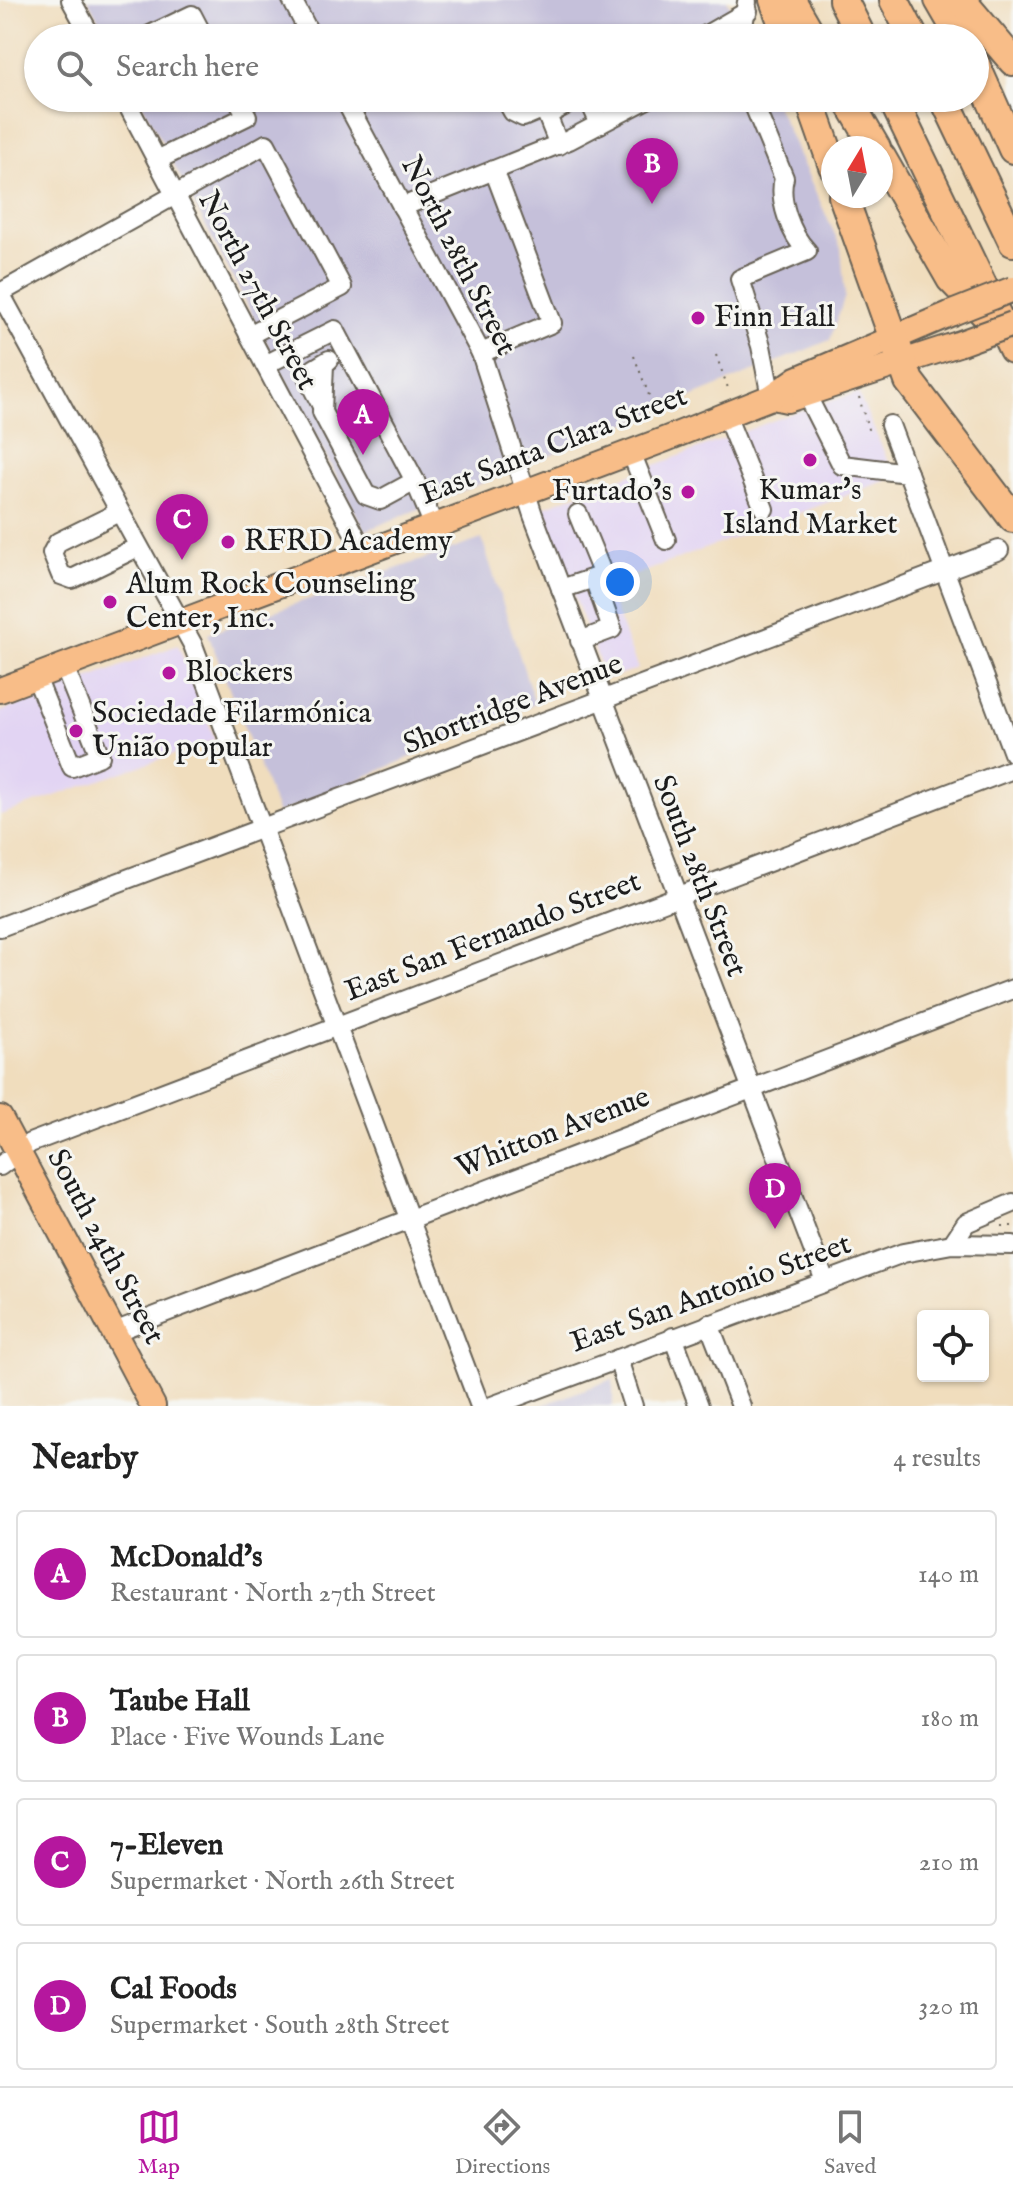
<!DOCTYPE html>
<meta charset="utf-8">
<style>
:root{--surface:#fff;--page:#f6f6f6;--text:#222;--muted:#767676;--line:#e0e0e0;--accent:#b5179e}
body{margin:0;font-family:"IM FELL English",serif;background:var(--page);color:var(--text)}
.controls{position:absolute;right:24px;bottom:24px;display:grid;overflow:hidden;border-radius:8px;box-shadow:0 2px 6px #0004}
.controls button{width:72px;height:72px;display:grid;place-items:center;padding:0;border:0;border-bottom:2px solid var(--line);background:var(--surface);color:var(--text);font:40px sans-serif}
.compass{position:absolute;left:821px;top:136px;width:72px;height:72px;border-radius:50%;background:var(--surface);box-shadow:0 2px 6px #0004;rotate:10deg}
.you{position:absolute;left:620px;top:582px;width:28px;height:28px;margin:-20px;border:6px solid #fff;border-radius:50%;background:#1a73e8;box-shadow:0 0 0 12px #1a73e833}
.badge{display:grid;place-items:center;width:52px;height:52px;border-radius:50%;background:var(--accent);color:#fff;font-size:26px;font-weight:700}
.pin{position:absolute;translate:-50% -66px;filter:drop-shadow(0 2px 4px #0008)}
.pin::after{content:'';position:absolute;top:42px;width:28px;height:24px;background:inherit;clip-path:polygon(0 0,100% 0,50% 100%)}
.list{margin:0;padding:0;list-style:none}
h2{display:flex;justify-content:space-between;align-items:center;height:104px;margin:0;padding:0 32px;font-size:34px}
h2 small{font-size:26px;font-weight:400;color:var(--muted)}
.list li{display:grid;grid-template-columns:52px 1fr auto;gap:24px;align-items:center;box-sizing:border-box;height:128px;margin:0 16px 16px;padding:0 16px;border:2px solid var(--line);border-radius:8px}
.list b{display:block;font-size:30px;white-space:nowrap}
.list p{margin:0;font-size:26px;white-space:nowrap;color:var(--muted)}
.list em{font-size:26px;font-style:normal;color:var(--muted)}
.icon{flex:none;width:44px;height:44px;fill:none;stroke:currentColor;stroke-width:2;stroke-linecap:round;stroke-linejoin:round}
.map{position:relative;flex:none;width:1013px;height:1406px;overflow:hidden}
.search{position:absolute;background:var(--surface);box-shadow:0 2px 6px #0004;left:24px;right:24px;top:24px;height:88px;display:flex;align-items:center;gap:20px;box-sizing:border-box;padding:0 28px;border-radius:44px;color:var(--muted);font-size:30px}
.sheet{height:680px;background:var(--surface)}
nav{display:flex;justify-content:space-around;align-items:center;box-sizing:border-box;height:112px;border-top:2px solid var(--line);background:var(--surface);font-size:22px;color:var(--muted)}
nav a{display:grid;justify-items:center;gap:4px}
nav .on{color:var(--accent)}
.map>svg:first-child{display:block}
.built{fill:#e2d4f3}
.industrial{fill:#c5c0da}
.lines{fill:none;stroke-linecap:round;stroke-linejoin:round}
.minor-casing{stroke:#666054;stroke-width:22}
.major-casing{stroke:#666054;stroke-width:28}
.highway-casing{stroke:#666054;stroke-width:32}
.path{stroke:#666054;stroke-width:2;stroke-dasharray:2 6;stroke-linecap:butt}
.minor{stroke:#fff;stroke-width:18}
.major{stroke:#f8bd88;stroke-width:24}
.highway{stroke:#f8bd88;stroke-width:28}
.major-bridge-casing{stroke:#666054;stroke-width:28;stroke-linecap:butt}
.major-bridge{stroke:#f8bd88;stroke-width:24}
.poi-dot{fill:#b5179e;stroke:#f6f6f2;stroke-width:3}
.labels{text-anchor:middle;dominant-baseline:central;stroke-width:6;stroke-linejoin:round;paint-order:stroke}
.street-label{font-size:30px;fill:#1c1c1c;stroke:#f6f6f2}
.poi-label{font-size:30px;fill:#1c1c1c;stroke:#f6f6f2;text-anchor:start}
</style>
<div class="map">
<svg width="1013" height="1406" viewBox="0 0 1013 1406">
<rect width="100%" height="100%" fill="#f6f6f2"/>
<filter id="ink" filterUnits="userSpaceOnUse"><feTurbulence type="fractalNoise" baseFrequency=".0125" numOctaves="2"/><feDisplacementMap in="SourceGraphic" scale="16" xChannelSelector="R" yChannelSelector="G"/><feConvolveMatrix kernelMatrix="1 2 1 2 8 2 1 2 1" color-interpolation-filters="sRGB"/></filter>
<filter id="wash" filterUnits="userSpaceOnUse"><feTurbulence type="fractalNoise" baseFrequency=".006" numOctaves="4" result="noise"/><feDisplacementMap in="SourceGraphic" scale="32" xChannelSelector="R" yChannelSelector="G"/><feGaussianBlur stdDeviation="1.8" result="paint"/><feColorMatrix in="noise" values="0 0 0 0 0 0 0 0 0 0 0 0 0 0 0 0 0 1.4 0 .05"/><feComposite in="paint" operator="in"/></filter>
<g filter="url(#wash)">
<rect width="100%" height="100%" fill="#f0ddbd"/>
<g class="built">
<path d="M858,393L895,477L606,586L638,669L606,679L541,508L796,412Z"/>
<path d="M178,645L215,740L0,815V712Z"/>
</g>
<g class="industrial">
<path d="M88,0H727L746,38H108Z"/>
<path d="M139,98H773L841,248L845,296L830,340L365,531Z"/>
<path d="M482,539L535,704L278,814L208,634Z"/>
<path d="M613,1379V1406H540L583,1390Z"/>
</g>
</g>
<g filter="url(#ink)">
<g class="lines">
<g class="minor-casing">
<g id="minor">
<path d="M71,0L92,38"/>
<path d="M292,0L312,38"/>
<path d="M144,38L192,15L204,38"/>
<path d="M701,38L748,11"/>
<path d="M741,38L747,2"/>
<path d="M124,98L364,552"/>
<path d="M344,98L481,353L533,515L825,1281"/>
<path d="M505,98L513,112L523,117L542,109"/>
<path d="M532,98L547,115L559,145"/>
<path d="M588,98L600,124"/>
<path d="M751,98L784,178C778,200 791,235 807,251L740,279L761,346L771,397"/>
<path d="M547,115L579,98"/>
<path d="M157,160L247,116L237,98"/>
<path d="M402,207L569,140L649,98"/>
<path d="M249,335L342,287L266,144L0,293L193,645L480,1406"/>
<path d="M481,353L552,323L494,170"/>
<path d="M324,364L322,412L366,495L380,500L415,481"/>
<path d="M265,365L335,330L415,481L434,526"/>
<path d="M806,394L842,465L908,473"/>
<path d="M322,406L308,379L314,369L329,360"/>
<path d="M726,415L764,509"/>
<path d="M890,425L1013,753"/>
<path d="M631,452L666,540"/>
<path d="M119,512L58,542L52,553L61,575L72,579L138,547"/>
<path d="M561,589L603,575L578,514"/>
<path d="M580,641L612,629L594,578"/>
<path d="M36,677L72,767L100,756L64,666"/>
<path d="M0,927L999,550"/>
<path d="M0,1166L30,1143L1013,769"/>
<path d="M952,1244L966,1223L1013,1203"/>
<path d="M709,1324L741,1406"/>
<path d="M114,1332L1013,989"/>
<path d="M673,1337L699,1406"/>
<path d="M618,1359L633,1406"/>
<path d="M492,1406L903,1253L952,1244L1013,1245"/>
</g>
</g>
<g class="major-casing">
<g id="major">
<path d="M773,397L787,400L958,344"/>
<path d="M0,690L666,439L771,397L797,379L952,313"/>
<path d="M0,1118L153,1406"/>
</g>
</g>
<g class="highway-casing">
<g id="highway">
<path d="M774,0L788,38"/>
<path d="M791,0L813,38"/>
<path d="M843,0L862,38"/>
<path d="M894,0L914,38"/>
<path d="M939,0L961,38"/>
<path d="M961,0L1013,61"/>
<path d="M975,64L1013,149"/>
<path d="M809,98L833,166"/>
<path d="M847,98L876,148"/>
<path d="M892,98L1013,349"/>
<path d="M944,98L1013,242"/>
<path d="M881,157L951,279L992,321"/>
<path d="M843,196L909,381L1013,518"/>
</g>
</g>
<g class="path">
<path d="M716,355L728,388"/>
<path d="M634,356L658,419"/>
<path d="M859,397L868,429H872"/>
<path d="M1002,1226H1013"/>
</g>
<use href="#minor" class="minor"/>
<use href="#major" class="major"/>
<use href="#highway" class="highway"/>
<g class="major-bridge-casing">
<g id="major-bridge">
<path d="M952,313L1013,289"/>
<path d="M958,344L1013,324"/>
</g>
</g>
<use href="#major-bridge" class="major-bridge"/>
</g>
</g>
<g class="poi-dot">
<circle cx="698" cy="318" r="8"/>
<circle cx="810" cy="460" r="8"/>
<circle cx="688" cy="492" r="8"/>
<circle cx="228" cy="542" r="8"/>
<circle cx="110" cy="602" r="8"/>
<circle cx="169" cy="673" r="8"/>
<circle cx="76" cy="731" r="8"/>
</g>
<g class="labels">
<g class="street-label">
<text transform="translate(458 256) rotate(63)">North 28th Street</text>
<text transform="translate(257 291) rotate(62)">North 27th Street</text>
<text transform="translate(554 446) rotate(-21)">East Santa Clara Street</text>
<text transform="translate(513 705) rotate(-21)">Shortridge Avenue</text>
<text transform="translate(699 876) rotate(69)">South 28th Street</text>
<text transform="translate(493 937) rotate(-21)">East San Fernando Street</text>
<text transform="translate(553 1133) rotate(-21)">Whitton Avenue</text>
<text transform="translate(105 1247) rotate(62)">South 24th Street</text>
<text transform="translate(711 1294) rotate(-20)">East San Antonio Street</text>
</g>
<g class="poi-label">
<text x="714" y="318">Finn Hall</text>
<text x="810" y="491" text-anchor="middle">Kumar's<tspan x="810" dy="34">Island Market</tspan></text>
<text x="672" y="492" text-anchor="end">Furtado’s</text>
<text x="244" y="542">RFRD Academy</text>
<text x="126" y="585">Alum Rock Counseling<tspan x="126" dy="34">Center, Inc.</tspan></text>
<text x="185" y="673">Blockers</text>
<text x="92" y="714">Sociedade Filarmónica<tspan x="92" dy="34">União popular</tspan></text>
</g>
</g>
</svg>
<div class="controls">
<button><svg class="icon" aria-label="locate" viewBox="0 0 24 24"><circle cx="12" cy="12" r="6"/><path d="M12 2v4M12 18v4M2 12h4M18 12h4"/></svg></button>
</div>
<svg class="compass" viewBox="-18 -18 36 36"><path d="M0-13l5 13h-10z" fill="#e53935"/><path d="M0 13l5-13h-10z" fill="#767676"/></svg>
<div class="you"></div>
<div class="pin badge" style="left:363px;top:455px">A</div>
<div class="pin badge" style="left:652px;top:204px">B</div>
<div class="pin badge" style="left:182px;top:560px">C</div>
<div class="pin badge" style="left:775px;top:1229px">D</div>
<div class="search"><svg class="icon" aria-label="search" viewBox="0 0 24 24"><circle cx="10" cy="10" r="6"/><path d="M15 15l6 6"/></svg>Search here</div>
</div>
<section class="sheet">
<h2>Nearby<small>4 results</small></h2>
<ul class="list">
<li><span class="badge">A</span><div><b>McDonald's</b><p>Restaurant · North 27th Street</p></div><em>140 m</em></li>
<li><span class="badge">B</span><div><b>Taube Hall</b><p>Place · Five Wounds Lane</p></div><em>180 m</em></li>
<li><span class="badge">C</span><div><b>7-Eleven</b><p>Supermarket · North 26th Street</p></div><em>210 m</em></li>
<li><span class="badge">D</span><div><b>Cal Foods</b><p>Supermarket · South 28th Street</p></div><em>320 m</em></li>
</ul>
</section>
<nav>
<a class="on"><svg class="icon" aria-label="map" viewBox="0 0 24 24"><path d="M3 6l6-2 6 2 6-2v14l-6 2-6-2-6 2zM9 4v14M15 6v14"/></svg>Map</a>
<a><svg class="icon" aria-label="directions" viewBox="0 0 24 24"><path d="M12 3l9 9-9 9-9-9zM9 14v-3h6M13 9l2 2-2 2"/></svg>Directions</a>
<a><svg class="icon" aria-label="saved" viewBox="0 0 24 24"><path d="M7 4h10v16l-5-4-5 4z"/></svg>Saved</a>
</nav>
